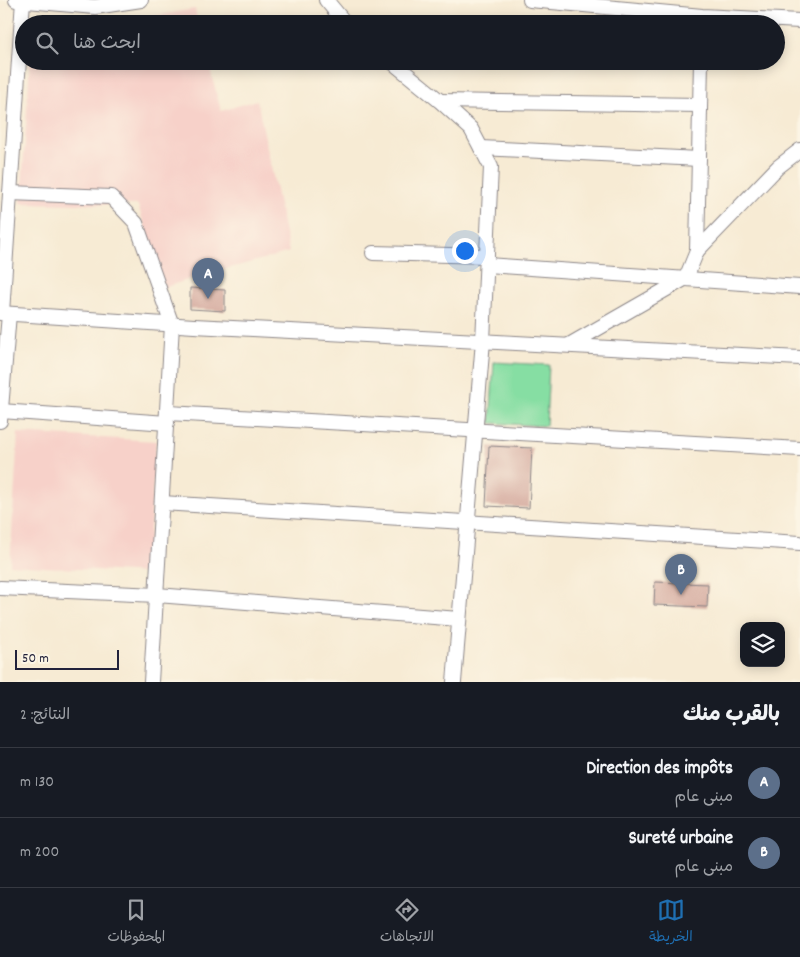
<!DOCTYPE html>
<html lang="ar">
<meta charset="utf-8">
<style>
:root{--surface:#171b24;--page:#20242c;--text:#f1f3f6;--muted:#9ea1a6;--line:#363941;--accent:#1f6fb2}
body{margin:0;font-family:Dekko,"Playpen Sans Arabic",sans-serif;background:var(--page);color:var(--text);direction:rtl}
.controls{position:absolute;right:15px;bottom:15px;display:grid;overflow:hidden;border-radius:10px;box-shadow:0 2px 12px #0003}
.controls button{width:45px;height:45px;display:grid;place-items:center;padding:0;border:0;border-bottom:1px solid var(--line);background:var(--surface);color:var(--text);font:25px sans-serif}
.scale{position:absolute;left:15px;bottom:12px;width:104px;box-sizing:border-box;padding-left:5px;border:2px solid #22223b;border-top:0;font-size:14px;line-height:18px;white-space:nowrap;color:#22223b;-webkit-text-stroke:4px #fcf5e5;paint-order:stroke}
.you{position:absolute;left:464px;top:250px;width:18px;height:18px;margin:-12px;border:4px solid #fff;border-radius:50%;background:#1a73e8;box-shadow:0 0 0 8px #1a73e833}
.badge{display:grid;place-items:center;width:32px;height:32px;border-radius:50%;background:var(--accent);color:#fff;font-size:16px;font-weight:700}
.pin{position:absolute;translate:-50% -41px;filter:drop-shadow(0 1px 2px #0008)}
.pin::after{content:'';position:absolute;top:26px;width:18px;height:15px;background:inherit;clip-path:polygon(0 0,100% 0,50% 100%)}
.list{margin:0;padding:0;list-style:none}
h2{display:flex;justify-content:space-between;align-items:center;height:65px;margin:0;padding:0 20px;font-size:21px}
h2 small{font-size:16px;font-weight:400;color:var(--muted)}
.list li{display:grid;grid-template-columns:32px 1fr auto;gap:15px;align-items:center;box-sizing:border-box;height:70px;padding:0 20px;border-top:1px solid var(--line)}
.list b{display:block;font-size:19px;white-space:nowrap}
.list p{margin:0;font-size:16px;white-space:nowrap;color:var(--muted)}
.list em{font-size:16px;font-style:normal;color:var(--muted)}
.icon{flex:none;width:28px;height:28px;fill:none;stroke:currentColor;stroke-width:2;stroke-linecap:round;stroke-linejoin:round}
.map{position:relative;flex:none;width:800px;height:682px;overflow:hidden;direction:ltr}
.search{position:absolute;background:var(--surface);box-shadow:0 2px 12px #0003;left:15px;right:15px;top:15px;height:55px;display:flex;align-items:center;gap:12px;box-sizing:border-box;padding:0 18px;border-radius:28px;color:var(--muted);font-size:19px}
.sheet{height:205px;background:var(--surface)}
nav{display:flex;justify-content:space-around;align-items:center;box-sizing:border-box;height:70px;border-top:1px solid var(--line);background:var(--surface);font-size:14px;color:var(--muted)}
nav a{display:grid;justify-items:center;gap:2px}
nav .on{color:var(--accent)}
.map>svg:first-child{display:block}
.built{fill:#f7d1c9}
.green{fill:#86dea3;stroke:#54806f}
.building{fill:#cd9b91}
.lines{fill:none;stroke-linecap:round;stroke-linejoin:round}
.minor-casing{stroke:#8c8688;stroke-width:16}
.minor{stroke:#fff;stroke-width:14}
</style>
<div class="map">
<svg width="800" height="682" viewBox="0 0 800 682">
<rect width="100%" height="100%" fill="#fcf5e5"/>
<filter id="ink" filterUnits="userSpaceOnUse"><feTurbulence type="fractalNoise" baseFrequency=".02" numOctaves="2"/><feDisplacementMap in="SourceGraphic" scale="10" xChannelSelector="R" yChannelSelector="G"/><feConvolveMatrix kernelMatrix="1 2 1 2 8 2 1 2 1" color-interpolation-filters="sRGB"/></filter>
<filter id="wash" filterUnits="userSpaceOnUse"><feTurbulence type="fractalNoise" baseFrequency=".0096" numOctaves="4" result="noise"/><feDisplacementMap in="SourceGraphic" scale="20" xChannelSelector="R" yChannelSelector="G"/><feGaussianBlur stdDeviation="1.12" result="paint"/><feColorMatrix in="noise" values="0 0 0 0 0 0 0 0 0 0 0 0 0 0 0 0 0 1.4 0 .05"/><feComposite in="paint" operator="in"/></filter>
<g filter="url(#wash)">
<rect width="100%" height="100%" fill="#f7ebd4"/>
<g class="built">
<path d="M195,9L198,24H33V20L110,23Z"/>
<path d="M30,61H208L221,111L257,100L289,252L193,278L163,288L138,205L21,203Z"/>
<path d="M18,433L156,441L147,573L10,565Z"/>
</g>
<path class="green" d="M494,362L549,365L546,426L490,423Z"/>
<g id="blocks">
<g class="building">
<path d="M190,288L225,290V311L190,309Z"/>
<path d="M489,446L532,448L529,508L486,506Z"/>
<path d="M655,582L708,584L707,607L654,605Z"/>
</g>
</g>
</g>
<g filter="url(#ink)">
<use href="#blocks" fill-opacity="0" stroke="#8c8688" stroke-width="1"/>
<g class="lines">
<g class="minor-casing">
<g id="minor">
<path d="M16,0L95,7L141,0"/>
<path d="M326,0L346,24"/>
<path d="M530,0L702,16L800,21"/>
<path d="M391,61L440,101L471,129L491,167L483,341L454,682"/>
<path d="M440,101L700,105"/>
<path d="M481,148L699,159"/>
<path d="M10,193L111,197L136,223L172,325L151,682"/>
<path d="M697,251L778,167L800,150"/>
<path d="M373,253L487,256"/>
<path d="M487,265L800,287"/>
<path d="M0,313L194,326L800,358"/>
<path d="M2,313L23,0"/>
<path d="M569,345L686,278L697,251L701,61"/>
<path d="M1,411L167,423"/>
<path d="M168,413L800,449"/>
<path d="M0,421L9,314"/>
<path d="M162,503L800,543"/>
<path d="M0,588L157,595L459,619"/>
</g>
</g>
<use href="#minor" class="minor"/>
</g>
</g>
</svg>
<div class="controls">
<button><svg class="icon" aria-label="layers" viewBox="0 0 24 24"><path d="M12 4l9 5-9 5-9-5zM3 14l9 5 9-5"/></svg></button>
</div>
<div class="scale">50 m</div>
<div class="you"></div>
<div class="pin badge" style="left:208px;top:299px;background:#5c6f8a">A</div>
<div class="pin badge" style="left:681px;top:595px;background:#5c6f8a">B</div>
<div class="search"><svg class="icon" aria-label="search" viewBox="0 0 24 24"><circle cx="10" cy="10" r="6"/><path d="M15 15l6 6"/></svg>ابحث هنا</div>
</div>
<section class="sheet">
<h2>بالقرب منك<small>النتائج: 2</small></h2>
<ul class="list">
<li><span class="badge" style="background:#5c6f8a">A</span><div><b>Direction des impôts</b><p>مبنى عام</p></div><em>130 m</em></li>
<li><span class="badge" style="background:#5c6f8a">B</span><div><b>Sureté urbaine</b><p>مبنى عام</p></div><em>200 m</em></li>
</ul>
</section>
<nav>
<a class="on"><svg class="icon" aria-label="map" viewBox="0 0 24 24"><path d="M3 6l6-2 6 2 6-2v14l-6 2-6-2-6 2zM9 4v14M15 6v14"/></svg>الخريطة</a>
<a><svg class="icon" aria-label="directions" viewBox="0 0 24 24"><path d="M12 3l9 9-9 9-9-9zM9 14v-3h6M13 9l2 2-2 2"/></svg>الاتجاهات</a>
<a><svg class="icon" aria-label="saved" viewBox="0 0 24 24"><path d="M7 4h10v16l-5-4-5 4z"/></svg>المحفوظات</a>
</nav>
